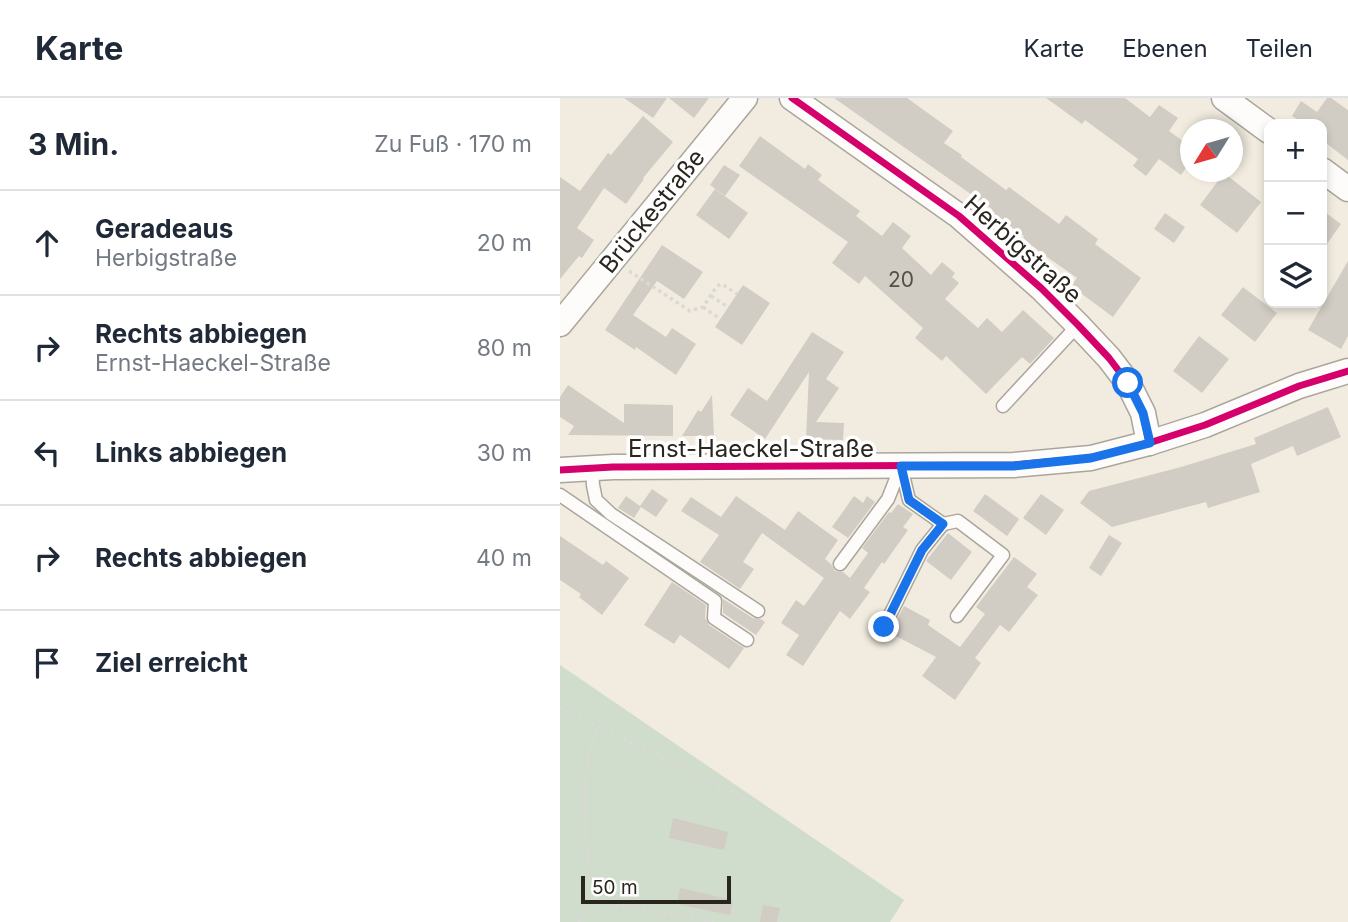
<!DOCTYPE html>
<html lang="de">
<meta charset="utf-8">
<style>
:root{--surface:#fff;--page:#f2f2f3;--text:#1f2937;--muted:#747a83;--line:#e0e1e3}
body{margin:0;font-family:Inter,sans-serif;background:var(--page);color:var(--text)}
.controls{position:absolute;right:21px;top:21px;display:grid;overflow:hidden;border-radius:14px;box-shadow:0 4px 10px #0003}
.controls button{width:63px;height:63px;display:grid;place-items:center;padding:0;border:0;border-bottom:2px solid var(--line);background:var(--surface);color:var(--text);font:35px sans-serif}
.compass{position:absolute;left:620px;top:21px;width:63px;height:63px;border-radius:50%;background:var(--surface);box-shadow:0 4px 10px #0003;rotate:233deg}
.scale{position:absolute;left:21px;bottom:18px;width:150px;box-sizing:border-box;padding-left:7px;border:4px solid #29261e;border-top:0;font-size:19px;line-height:24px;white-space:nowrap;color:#29261e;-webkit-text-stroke:5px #fefefe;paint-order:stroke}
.stop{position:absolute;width:21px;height:21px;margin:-16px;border:5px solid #1a73e8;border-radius:50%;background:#fff}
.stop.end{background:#1a73e8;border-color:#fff;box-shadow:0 2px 7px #0008}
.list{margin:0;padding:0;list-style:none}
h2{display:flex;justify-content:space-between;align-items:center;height:91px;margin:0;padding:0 28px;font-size:30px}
h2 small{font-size:23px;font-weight:400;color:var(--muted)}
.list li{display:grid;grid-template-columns:46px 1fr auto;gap:21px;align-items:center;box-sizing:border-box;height:105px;padding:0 28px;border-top:2px solid var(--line)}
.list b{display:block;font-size:26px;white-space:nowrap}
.list p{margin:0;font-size:23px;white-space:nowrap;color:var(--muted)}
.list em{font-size:23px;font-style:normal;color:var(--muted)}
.icon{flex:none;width:38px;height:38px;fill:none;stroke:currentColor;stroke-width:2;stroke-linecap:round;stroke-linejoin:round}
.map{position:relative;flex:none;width:788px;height:824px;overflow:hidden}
header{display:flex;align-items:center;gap:42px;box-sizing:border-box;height:98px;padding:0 35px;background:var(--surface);border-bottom:2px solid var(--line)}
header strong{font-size:33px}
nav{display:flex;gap:38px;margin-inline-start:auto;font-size:24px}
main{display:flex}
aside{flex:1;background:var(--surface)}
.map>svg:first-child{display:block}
.green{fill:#d0dccc}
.building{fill:#d2cdc4}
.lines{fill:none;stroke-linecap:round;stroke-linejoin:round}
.lane-casing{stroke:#aaa69c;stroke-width:15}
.street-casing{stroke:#aaa69c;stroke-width:27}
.path{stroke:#dbd9d6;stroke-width:3.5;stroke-dasharray:3.5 3.5;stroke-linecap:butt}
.lane{stroke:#fdfcfa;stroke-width:12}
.street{stroke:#fdfcfa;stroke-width:24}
.cycleway-casing{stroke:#fefefe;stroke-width:11}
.cycleway{stroke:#d6006c;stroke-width:7}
.route{stroke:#1a73e8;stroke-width:9}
.labels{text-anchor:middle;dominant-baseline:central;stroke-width:7;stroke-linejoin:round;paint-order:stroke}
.number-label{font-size:21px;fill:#535048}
.street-label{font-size:24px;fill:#29261e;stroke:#fefefe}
</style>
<header>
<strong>Karte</strong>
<nav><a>Karte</a><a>Ebenen</a><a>Teilen</a></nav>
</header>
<main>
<aside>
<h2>3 Min.<small>Zu Fuß · 170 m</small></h2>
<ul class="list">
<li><svg class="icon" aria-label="ahead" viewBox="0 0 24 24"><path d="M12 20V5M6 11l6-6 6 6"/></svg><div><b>Geradeaus</b><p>Herbigstraße</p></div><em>20 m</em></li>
<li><svg class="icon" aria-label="right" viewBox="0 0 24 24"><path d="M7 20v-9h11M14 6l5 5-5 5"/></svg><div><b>Rechts abbiegen</b><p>Ernst-Haeckel-Straße</p></div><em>80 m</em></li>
<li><svg class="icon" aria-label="left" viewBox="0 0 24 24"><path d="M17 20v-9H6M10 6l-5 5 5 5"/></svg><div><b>Links abbiegen</b></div><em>30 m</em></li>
<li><svg class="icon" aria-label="right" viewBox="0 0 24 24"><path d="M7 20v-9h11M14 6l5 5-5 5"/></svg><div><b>Rechts abbiegen</b></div><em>40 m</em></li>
<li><svg class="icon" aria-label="arrive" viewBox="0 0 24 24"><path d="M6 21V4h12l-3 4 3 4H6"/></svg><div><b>Ziel erreicht</b></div></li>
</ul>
</aside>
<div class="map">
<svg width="788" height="824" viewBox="0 0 788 824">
<rect width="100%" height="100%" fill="#f2ece0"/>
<path class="green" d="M0,567L344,802L330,824H0Z"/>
<g class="building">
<path d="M64,0H107L93,20Z"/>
<path d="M109,0H149L134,20Z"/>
<path d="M274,0H347L393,33L384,45L402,57L401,59L446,92L449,89L499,126L506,117L538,141L535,146L581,180L553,219L511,188L517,180L480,154L463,140L464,138L431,114L432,111Z"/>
<path d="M486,0H565L590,19L599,7L618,20L609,33L631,49V63L621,77L599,61L586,78L573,68L578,61L525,22L522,26Z"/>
<path d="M767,0H771L788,12V62L762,42V26H744L732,18L741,3L757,14Z"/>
<path d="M83,18L113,44L83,80L84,81L66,106L44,90L17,130L34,142L22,160L19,158L0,181V79L20,93L48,55L51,57Z"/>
<path d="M200,38L245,71L248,66L262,77L258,82L300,113L296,118L322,138L333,124L351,138L342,150L371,177L382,164L395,175L392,179L399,185L385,201L418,230L427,220L442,234L463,212L494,240L470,266L462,259L426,296L386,258L382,263L355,240L363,230L305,178L299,186L272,165L288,144L179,68Z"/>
<path d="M164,67L180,77L165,98L150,87Z"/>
<path d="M664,75L701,104L677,135L640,107Z"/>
<path d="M155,91L188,115L169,141L136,117Z"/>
<path d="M762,112L781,126L762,153Z"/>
<path d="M605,115L625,129L614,145L594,131Z"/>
<path d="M102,147L143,174L124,201L97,183L73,217L106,239L112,230L136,246L116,277L76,249L75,252L45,232Z"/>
<path d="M788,163V238L781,251L748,232Z"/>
<path d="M183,187L210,205L182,247L155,229Z"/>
<path d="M683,189L717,215L695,244L661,217Z"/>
<path d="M252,234L284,254L266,281L279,290L256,324L284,325L283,342L246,341L249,274L205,341L170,317L188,290L207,303Z"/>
<path d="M639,238L669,261L642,295L613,273Z"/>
<path d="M8,287L64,325V306L113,307V338L8,337L14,328L0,319V299Z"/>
<path d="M152,297L154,338H122L138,312L141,314Z"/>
<path d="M768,309L781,339L737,358L733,348L691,366L700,394L648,410L646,404L552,429L520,405L529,393L621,369L696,346L694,340Z"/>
<path d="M92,391L108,402L96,419L81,409L74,420L58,410L66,398L80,408Z"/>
<path d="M425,396L459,421L447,438L413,413Z"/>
<path d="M481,396L504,412L486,437L463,420Z"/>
<path d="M176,398L225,432L238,413L278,442L265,461L271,466L275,473L283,474L290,480L308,455L302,450L329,414L331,415L338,406L353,416L343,429L348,432L324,466L322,464L304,490L310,494L290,521L280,513L243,568L226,557L239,537L221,525L236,502L244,508L264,480L202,435L183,464L194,471L180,491L140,464L159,437L121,413L131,399L161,419Z"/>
<path d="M294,398L303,405L307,398L315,404L288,440L272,429Z"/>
<path d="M388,435L412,454L391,482L366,463Z"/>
<path d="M549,437L562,445L541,478L529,470Z"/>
<path d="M0,438L43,467L46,463L69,480L42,517L19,499L21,496L0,482Z"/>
<path d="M454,459L477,476L467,489L478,497L449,534L440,527L415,560L421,565L395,602L362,578L376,559L330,535L344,508L370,522L368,527L400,549L425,516L416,509Z"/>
<path d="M112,484L146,507L145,520L149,527L184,550L169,571L120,537L114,546L84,527Z"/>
<path d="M163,501L193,520L201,521L205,524L196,537L163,515Z"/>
<path d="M113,720L168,734L164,752L109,740Z"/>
<path d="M120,790L173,802L170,817L117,806Z"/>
<path d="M203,807L220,810L217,824H200Z"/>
</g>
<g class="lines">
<g class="lane-casing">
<g id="lane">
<path d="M443,308L518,227"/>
<path d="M32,370L33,387L36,402L51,416L198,513"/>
<path d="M0,397L155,503L154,520L187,542"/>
<path d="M383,426L398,423L443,457L397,518"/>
<path d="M280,466L328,401L341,368L349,402L383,426L362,452L324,529"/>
</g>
</g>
<g class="street-casing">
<g id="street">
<path d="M232,0L399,118L481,190L518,227L549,260L568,285L583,315L589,345"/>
<path d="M664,0L709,33"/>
<path d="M762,72L788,91"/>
<path d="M0,226L185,0"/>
<path d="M0,372L53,369L454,367L531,360L589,345L645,327L739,288L788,273"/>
</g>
</g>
<g class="path">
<path d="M69,173L130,213L143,209L157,188L162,186L177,196"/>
<path d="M151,198L168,209"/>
<path d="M143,209L160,221"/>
<path d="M0,610L191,703"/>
<path d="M34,803L154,824"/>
<path d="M18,824L34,803C26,750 16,679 38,629"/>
</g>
<use href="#lane" class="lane"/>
<use href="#street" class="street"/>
<g class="cycleway-casing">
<g id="cycleway">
<path d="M232,0L399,118L481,190L518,227L549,260L568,285L583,315L589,345"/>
<path d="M0,372L53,369L454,367L531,360L589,345L645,327L739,288L788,273"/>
</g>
</g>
<use href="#cycleway" class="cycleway"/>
</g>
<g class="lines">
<path class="route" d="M324,529L362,452L383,426L349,402L341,368H454L531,360L590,345L583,315L568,285"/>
</g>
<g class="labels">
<g class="number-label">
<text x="341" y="181">20</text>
</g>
<g class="street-label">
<text transform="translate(92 113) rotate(-51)">Brückestraße</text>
<text transform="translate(463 151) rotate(42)">Herbigstraße</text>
<text x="191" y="350">Ernst-Haeckel-Straße</text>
</g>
</g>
</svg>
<div class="controls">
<button>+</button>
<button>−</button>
<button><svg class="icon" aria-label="layers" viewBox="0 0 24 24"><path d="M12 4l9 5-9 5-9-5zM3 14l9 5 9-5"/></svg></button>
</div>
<svg class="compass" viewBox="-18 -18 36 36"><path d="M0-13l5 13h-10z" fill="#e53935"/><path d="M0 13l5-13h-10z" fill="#747a83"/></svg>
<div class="scale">50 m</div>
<div class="stop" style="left:568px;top:285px"></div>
<div class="stop end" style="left:324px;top:529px"></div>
</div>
</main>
